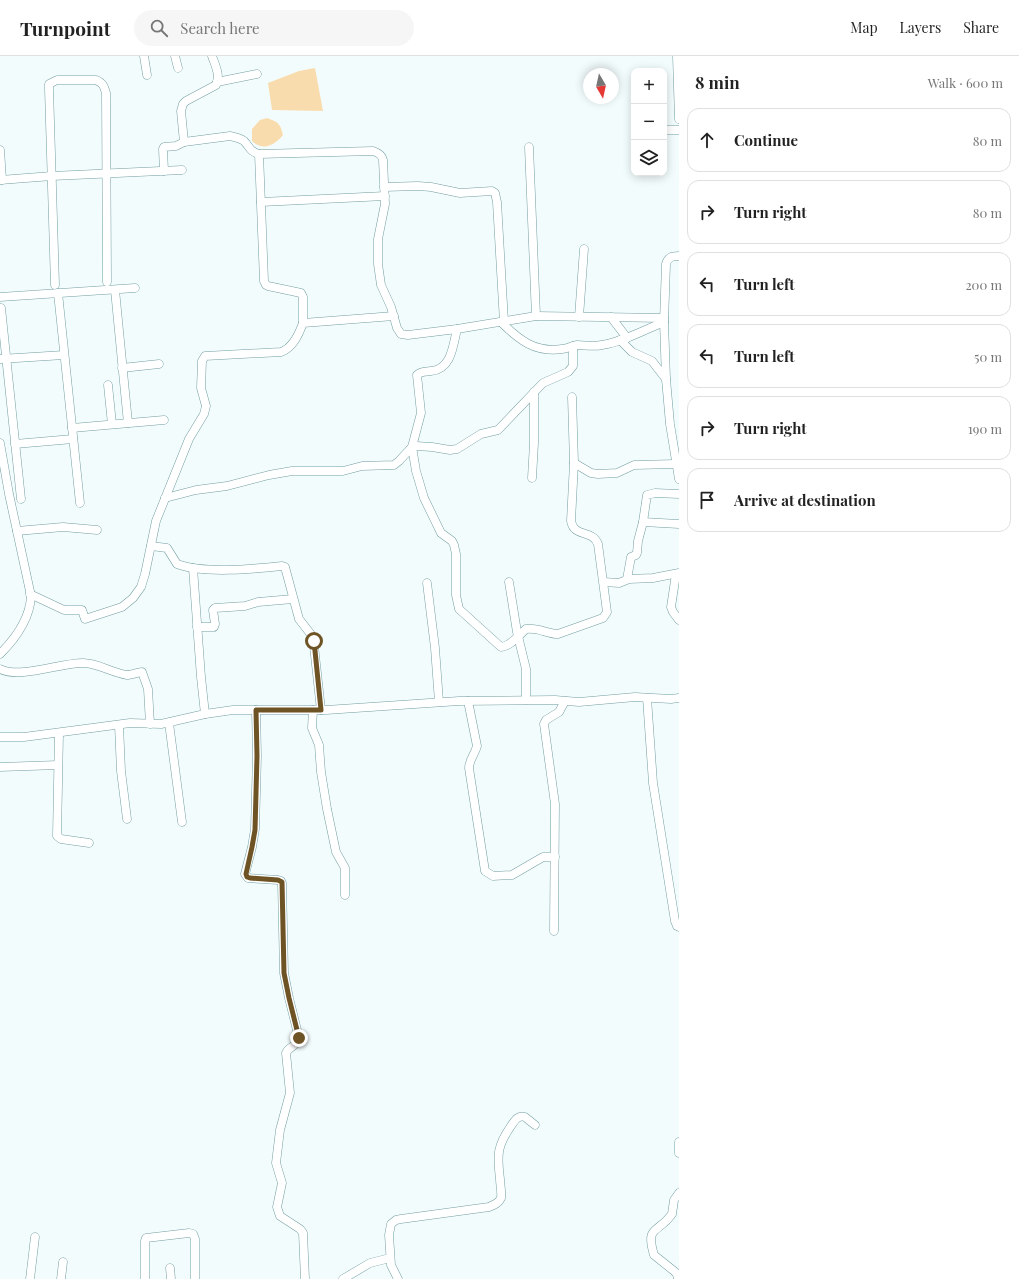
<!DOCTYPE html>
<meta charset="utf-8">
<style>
:root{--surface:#fff;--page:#f6f6f6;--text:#222;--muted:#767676;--line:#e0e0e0}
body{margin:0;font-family:"Playfair Display",serif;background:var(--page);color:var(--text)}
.controls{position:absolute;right:12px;top:12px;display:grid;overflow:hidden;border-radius:8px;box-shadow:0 2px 10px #0003}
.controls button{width:36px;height:36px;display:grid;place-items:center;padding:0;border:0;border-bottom:1px solid var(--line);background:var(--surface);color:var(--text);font:20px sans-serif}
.compass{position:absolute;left:583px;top:12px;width:36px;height:36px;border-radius:50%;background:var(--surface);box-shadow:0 2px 10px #0003;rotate:171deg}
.stop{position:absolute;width:12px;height:12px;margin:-9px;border:3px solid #6e5325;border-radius:50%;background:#fff}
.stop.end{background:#6e5325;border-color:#fff;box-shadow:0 1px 4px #0008}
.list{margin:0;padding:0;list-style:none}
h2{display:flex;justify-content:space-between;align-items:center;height:52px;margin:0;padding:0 16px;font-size:17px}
h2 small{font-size:13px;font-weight:400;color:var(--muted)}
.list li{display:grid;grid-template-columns:26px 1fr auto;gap:12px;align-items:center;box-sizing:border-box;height:64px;margin:0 8px 8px;padding:0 8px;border:1px solid var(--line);border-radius:12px}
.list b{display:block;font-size:15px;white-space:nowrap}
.list em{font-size:13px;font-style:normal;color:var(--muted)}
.icon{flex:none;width:22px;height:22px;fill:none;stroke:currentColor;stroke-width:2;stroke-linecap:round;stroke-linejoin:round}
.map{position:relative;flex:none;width:679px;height:1223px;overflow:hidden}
header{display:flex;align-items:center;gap:24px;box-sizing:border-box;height:56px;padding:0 20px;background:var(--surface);border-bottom:1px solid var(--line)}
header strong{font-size:19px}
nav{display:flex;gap:22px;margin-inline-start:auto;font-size:14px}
.search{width:280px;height:36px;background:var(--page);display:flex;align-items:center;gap:10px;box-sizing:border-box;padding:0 14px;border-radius:22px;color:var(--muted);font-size:15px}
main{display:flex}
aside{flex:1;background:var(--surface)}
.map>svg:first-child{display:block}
.water{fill:#f9dcad}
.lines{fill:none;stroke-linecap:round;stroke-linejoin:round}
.minor-casing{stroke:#739ea1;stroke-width:9}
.minor{stroke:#fff;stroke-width:8}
.route{stroke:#6e5325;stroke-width:5}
</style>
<header>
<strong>Turnpoint</strong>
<div class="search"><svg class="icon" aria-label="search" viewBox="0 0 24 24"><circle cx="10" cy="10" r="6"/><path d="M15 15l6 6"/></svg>Search here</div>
<nav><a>Map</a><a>Layers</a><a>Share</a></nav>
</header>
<main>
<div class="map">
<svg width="679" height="1223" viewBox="0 0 679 1223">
<rect width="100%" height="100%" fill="#f3fcfd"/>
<g class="water">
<path d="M315,12L323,55L272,54L268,27L299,15Z"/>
<path d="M267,62C278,66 280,67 283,79C274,90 263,95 252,85V73L260,64Z"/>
</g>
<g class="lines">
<g class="minor-casing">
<g id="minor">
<path d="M144,0L147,19"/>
<path d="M175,0L178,12"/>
<path d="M212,0C215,9 221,20 216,29L186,45L183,48L181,55L184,86L230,80C235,81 240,82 244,85C250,91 249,95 259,98L373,95C379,97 382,99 383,104L385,148L378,183V208L381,229L391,251L397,272L401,278L408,279L457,273L536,260L664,262"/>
<path d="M677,0L679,63"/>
<path d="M217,26L257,18"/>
<path d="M664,74H679"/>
<path d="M529,91L536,260"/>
<path d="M0,94L2,124"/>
<path d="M259,98L264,225L266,229L268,230L301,237L303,241V267"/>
<path d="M164,115L163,93L164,91L176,90L184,86"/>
<path d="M0,124L52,120L182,114"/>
<path d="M384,131L418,130L431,131L460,137L492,135L495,137L497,146L504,266"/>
<path d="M261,146L385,140"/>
<path d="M679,200C672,200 668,201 666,208L664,266L666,323L670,368L679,423"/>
<path d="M55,229L49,33V28L57,24H96C103,27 104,30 106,37L107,226"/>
<path d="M115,234L128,367"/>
<path d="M58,237L80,447"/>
<path d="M0,241L135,232"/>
<path d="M1,252L21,443"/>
<path d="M579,261L584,193"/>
<path d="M611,261L627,282"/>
<path d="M501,266C519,284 535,297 562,293C567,293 572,290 577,289C585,289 593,291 602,289C623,286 644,274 664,266"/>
<path d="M457,273C453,289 452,313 431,315C426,316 421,315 417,319L421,357L412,391L416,415L424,442L441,477L452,485L454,489L456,498V539L459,553L501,591C511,590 519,579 526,573C538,571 547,578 558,578L603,562L607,556L598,488C592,473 574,482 571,465L574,407L572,341"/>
<path d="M620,284L632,296L652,305L666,323"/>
<path d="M0,303L64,299"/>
<path d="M122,312L159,308"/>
<path d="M108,329L112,368"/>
<path d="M72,372L164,364"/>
<path d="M0,387L9,438L31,540C30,563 16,582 0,598"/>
<path d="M15,388L73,383"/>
<path d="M574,407L591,417L598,418L617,417L634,409L676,408"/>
<path d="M532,422L534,387V336"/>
<path d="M165,442L196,434L227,430L269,419L292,415H343L362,410L394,409L399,405L412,391L416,390L432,391L450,394L457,393L481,378L498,374L543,327L568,316L573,310V290"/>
<path d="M643,466L679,468"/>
<path d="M17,475L63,471L97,474"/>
<path d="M151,490L167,492L177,508C204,518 253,513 282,510L285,511L299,563L313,581L321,654"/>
<path d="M193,512L201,621L205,658"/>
<path d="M676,518L671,551L673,556L679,564"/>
<path d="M627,523L631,501L636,499L637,497L638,485L643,466L647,439L655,437L679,438"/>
<path d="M509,526L517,576L526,613V644"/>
<path d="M604,526L619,527L629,523L653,522L679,517"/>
<path d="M427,527L435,592L439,646"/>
<path d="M30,538L64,554H82L85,563L122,551L133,542L141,531L145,518L156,465L189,383L204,358L206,350L201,332L202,305L205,300L281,296C293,292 299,278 303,267L394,260"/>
<path d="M197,571H214L215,568L213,554L215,552L245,550L258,546L293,543"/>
<path d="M0,613C21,623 59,607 83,607C98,607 112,617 127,619C132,619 138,616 142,616L148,633L150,668"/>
<path d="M647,642L653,727L675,865L677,870L679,871"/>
<path d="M468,645L477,690C475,698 469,704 469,712L485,815L493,820L512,819L543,801H555"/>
<path d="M256,654L257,700L255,773L252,791L245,818L248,822L278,824L281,825L282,827L284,917L289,942L299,982C298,990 289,990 286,997L290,1037L280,1074L276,1107L282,1127L277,1151L280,1160L300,1173L303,1177L305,1223"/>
<path d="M313,654L312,672L319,689L321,716L327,753L336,796L345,812V839"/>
<path d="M169,667L182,766"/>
<path d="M119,669L121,715L127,763"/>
<path d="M59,677L57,780L61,783L89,787"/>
<path d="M0,681H24L130,667L161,668L205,658L233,654H326L459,645L555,644L579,646L635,641L671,643L679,642"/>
<path d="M0,711L58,709"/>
<path d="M554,875L555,748L544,668L546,664L559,656L565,645"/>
<path d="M679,1086V1097"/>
<path d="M170,1212L171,1223"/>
<path d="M30,1223L35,1181"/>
<path d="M61,1223L63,1206"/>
<path d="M145,1223V1185L146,1182L189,1177L193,1178L195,1183V1223"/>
<path d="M343,1223L370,1207L390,1202"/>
<path d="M398,1223L391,1209L389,1179L391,1168L396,1164L401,1163L489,1151C494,1149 499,1147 501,1142C502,1136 500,1129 500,1123C497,1099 497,1090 511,1070C515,1064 518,1059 525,1061L535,1069"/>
<path d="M678,1223L677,1218L674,1215L654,1199C645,1169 658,1178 672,1158L674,1144L679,1137"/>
</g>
</g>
<use href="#minor" class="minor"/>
</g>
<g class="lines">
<path class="route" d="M299,982L289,942L284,917L282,826L278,824L250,822L247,821L246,818L252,791L255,774L257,700L256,654H321L314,585"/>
</g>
</svg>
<div class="controls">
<button>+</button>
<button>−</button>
<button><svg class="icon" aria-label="layers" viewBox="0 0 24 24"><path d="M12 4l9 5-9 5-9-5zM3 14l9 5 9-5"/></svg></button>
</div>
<svg class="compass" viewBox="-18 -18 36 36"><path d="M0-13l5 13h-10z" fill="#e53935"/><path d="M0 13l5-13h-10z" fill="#767676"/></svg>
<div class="stop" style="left:314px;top:585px"></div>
<div class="stop end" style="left:299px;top:982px"></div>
</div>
<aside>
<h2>8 min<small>Walk · 600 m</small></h2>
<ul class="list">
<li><svg class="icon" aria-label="ahead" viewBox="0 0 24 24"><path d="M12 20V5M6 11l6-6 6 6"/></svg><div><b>Continue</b></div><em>80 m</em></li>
<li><svg class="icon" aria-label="right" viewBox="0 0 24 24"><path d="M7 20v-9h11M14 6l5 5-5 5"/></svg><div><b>Turn right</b></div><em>80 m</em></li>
<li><svg class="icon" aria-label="left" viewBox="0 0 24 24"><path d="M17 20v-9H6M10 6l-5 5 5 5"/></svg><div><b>Turn left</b></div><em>200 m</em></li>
<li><svg class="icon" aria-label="left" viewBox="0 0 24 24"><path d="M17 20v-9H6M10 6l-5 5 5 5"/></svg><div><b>Turn left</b></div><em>50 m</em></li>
<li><svg class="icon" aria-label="right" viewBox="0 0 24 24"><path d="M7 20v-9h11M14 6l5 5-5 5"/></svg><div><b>Turn right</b></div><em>190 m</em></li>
<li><svg class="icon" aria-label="arrive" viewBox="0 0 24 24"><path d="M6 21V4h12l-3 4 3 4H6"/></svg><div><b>Arrive at destination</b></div></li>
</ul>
</aside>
</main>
